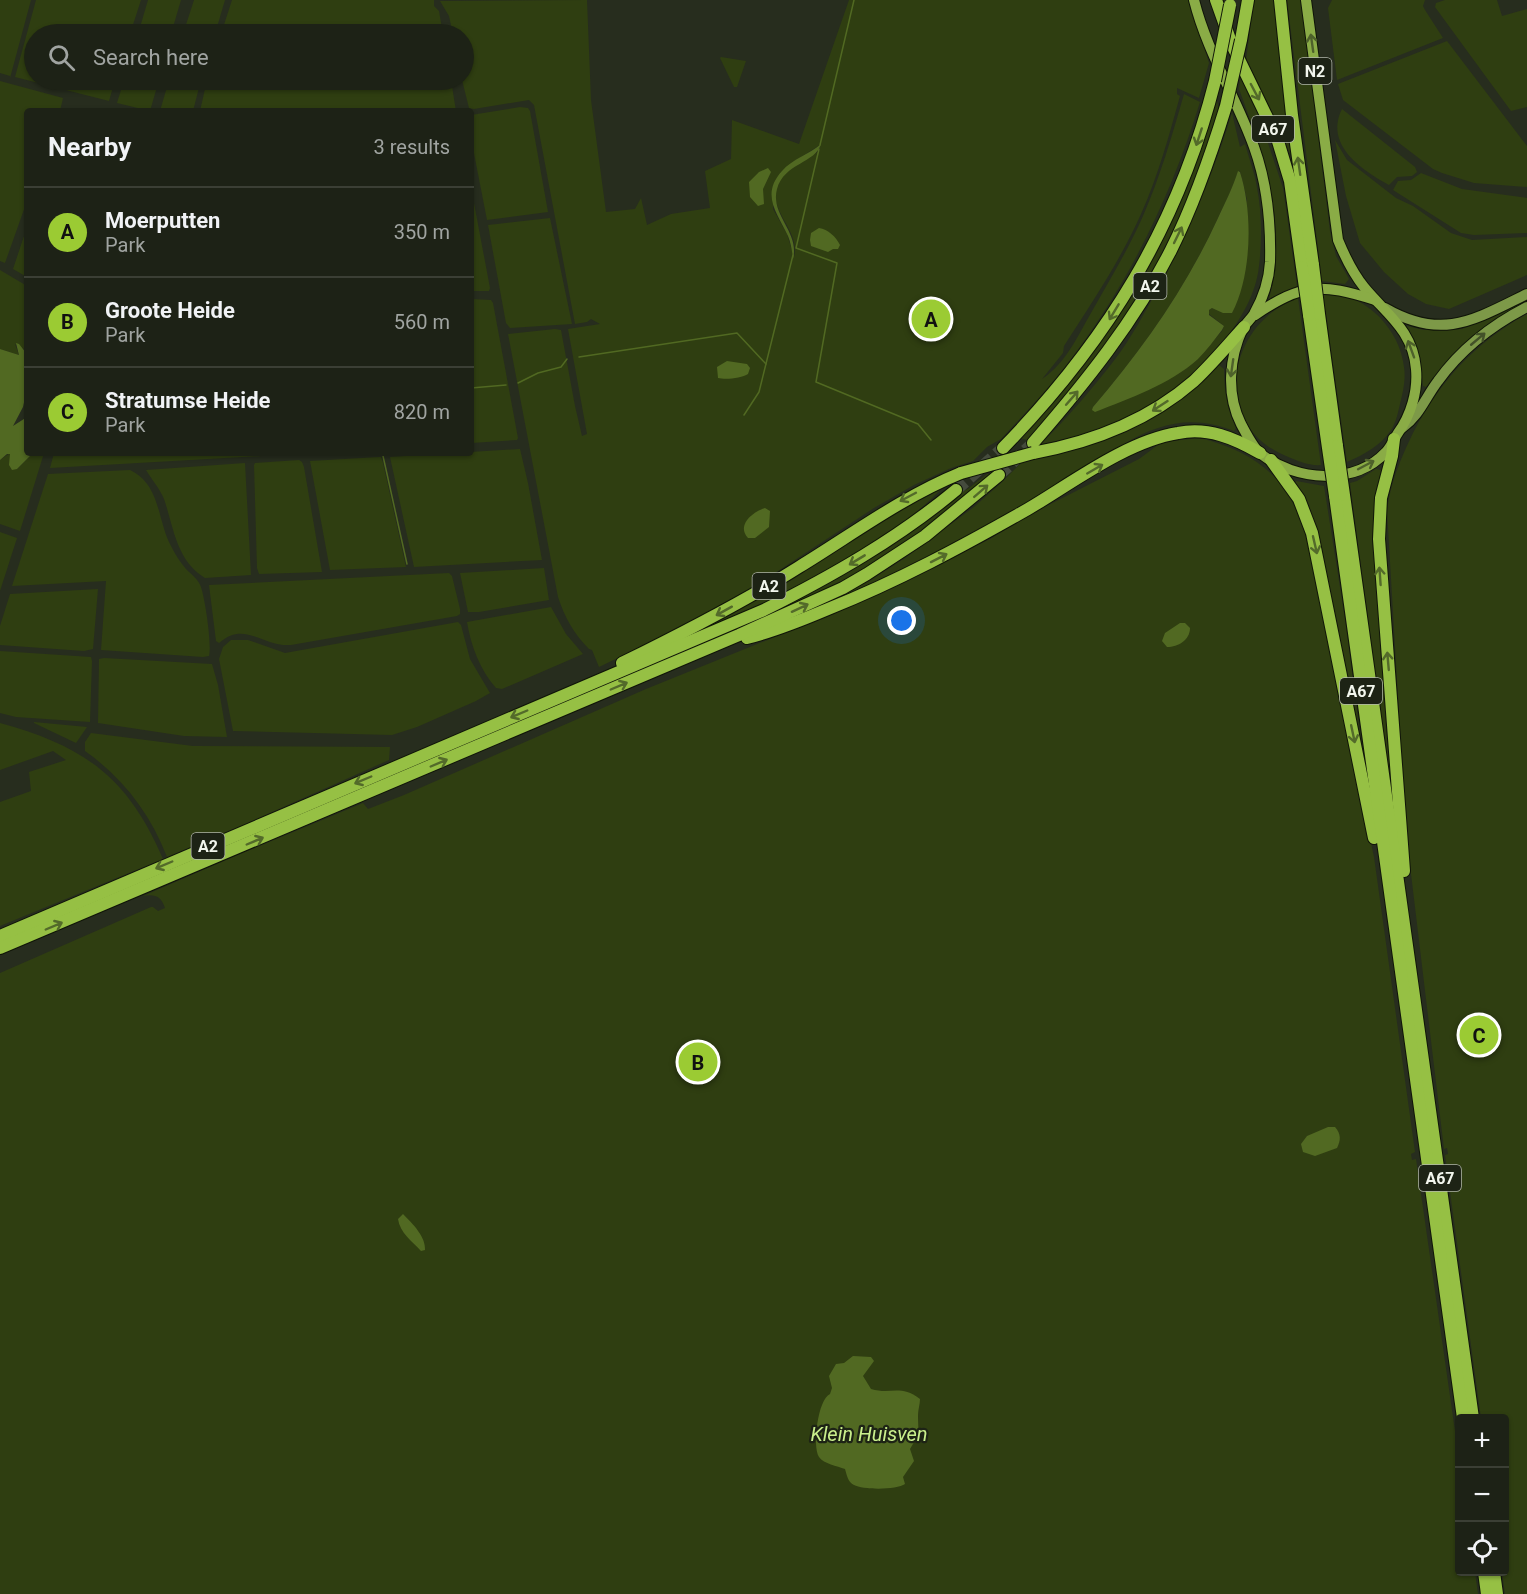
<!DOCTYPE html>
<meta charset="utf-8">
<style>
:root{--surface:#1d2216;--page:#252a1f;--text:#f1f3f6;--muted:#a0a4a1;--line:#3b3f35;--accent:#9bcb33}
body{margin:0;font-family:Roboto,sans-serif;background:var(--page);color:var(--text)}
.controls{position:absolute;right:18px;bottom:18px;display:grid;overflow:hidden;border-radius:6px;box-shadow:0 2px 4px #0004}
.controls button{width:54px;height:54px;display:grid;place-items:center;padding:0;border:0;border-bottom:2px solid var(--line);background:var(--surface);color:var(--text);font:30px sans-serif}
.you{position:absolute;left:902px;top:621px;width:21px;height:21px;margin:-15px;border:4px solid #fff;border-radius:50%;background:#1a73e8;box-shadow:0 0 0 9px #1a73e833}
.badge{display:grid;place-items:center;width:39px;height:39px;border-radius:50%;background:var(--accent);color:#111;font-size:20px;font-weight:700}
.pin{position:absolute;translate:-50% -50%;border:3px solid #fff;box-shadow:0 2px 6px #0006}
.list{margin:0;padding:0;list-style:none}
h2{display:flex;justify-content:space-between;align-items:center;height:78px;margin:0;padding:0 24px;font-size:26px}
h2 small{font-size:20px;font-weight:400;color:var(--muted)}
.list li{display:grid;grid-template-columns:39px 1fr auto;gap:18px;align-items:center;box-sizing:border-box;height:90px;padding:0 24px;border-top:2px solid var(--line)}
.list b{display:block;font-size:22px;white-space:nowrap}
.list p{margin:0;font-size:20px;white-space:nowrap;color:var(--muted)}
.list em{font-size:20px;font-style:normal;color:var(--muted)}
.icon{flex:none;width:33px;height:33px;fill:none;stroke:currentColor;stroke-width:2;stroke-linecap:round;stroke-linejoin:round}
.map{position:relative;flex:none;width:1527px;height:1594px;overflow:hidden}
.search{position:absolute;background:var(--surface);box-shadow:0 2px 4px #0004;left:24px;top:24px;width:450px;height:66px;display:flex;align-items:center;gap:15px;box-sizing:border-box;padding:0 21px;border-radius:33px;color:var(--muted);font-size:22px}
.panel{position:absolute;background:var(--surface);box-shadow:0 2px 4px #0004;left:24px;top:108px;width:450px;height:348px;border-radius:6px}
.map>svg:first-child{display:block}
.green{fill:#2f3e11;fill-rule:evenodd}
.water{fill:#516922}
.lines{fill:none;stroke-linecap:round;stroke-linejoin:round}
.stream{stroke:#516922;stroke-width:1.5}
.motorway-tunnel{stroke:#454b3d;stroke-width:12;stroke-dasharray:12 6;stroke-linecap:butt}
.primary-casing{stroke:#101508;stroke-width:12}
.trunk-casing{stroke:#101508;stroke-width:12}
.motorway-casing{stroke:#101508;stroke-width:14}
.primary{stroke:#7d9948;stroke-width:10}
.trunk{stroke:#8aac46;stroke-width:10}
.motorway{stroke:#96c044;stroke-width:12}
.motorway-bridge-casing{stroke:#101508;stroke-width:14;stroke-linecap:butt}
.motorway-bridge{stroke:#96c044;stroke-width:12}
.oneway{stroke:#4e612b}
.oneway2{stroke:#536a2a}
.oneway3{stroke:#435229}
.labels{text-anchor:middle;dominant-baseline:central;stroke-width:4.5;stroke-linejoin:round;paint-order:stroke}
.shield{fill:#1d2315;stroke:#b2b7ac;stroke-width:1.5}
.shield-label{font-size:16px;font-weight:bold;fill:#f2f6ed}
.water-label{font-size:20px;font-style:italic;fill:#c9ef8c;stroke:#1d2315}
</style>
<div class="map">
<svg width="1527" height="1594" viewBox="0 0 1527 1594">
<rect width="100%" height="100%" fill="#272d1e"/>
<g class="green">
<path d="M0,0H31L10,78V76L0,73Z"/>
<path d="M36,0H141L130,34H34V80H115L109,101L15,77Z"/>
<path d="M148,0H181L171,34H138Z"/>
<path d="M194,0H225L215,34H183Z"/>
<path d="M232,0H434V6L439,11L443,34H221Z"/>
<path d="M587,0L591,100L606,212L635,209L641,198L647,225L671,214L710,208L705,171L731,159L732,120L799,144L849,0H1189L1209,63L1199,98L1177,88V94L1180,96C1169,136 1158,176 1141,214C1120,261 1091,304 1064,346L1063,353L1042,379C1066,363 1077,337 1091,313C1109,281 1128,250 1143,216C1160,177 1172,136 1184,94L1200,102C1173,190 1134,273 1079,348C1056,381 1028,410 1001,439L987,447L973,461L951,468L914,485L874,508L752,588L690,623L599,667L592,650L589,649C574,634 565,618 558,597L508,334L555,329L561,330L575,406L582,436L587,434L568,329L600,324L591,319L587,322L575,324L534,105L529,100L474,109L469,108L462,80H464V34H453L449,16L440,1ZM820,145V150C809,159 793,163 784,173C757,206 802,227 794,257L787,234L773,209L774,186L793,162Z"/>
<path d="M1254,0H1275L1291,155L1246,60Z"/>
<path d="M1287,0H1301L1330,231L1336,256L1349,279L1345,284L1322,281Z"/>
<path d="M1332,0H1425L1423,6L1425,10L1443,38L1337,80L1328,8Z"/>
<path d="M1445,0H1497L1502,16L1527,9V107L1511,111L1435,7L1436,3Z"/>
<path d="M1447,41L1527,146V187L1474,183L1442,173L1433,169L1343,100L1338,84Z"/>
<path d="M721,57L746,61L737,87H734L720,58Z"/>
<path d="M1241,76L1260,119L1283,188L1297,286L1269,299C1289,225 1264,157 1239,89Z"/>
<path d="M124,80H159L150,111L117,103Z"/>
<path d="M169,80H201L193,111H160Z"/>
<path d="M207,80H451L456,111H200Z"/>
<path d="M0,81L63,98L60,111H27V201L5,263L0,261Z"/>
<path d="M1216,96L1219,110L1199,170L1178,222L1153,273L1118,329L1031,441L1020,438L1112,323Z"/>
<path d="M520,107L528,108L530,111L548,212L487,220L471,138V115Z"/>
<path d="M1342,109L1415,167L1417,172L1412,176L1397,177L1389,185C1362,170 1324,145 1342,109Z"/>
<path d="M1232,113L1240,147L1245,144C1249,159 1255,173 1257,188C1262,212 1262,242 1259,266C1253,326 1184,390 1132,415C1103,430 1073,438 1041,444C1068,417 1093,388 1116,358C1132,337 1144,313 1157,291C1188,234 1213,175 1232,113ZM1240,171L1247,200L1212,308L1209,310V314L1224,326L1222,331L1198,358L1166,380L1093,407C1142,350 1186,288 1218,218C1225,203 1233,188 1238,172Z"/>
<path d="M1335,140L1347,160L1396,198L1413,206L1451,233L1472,240L1527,237V275L1449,309L1426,304L1408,294L1384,272L1360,243L1346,196Z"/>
<path d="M1421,173L1462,189L1527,198V233L1474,235L1461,233L1393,190L1398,181L1411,180Z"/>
<path d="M471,187L490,288L489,291H471Z"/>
<path d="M550,218L572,324L510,328L506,323L488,225Z"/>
<path d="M27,227V277L13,269Z"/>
<path d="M0,270L27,286V354L24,349L15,344L19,355L0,349Z"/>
<path d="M1323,294C1364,291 1400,329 1404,367C1406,379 1403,392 1400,404C1398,412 1396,423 1391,430C1380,446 1365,454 1347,462Z"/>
<path d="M1298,298L1321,465C1309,466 1298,461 1286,456C1210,425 1226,324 1298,298Z"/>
<path d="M471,299L491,300L493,303L518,438L517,440L471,443Z"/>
<path d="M1527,300L1456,353L1426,387L1423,386L1420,361L1406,328L1407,326L1424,330L1462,329Z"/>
<path d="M1527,314V1594H1505L1502,1572H1504V1418H1481L1445,1155L1448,1154L1447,1148L1444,1149L1406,832L1387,511C1390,483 1401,458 1413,433C1440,381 1476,342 1527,314Z"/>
<path d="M1225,357L1219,365L1224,369C1224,391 1227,408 1236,428L1234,431C1209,421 1184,419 1158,428C1133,436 1112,452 1091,466C1073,478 1055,489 1036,500C956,545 875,585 791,621L871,580L905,558L974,507L1001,483L1025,459L1122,432Z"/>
<path d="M1200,438C1255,452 1288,477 1305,533L1374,857L1415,1152L1411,1154L1412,1160L1416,1159L1459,1459L1460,1572H1475L1478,1594H0V973L151,907H153L158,911L165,908C161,896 155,894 143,896L235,856L363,803L368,809L404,795L646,689L849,607L990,539L1029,515L1139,459L1162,442Z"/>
<path d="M520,449L528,483L542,560L414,567L390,457Z"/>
<path d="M33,453H44L20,531L0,524V460L10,453L11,469H17Z"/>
<path d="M54,453H314L50,468Z"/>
<path d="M379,457H381L383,463L406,567L330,570L310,461Z"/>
<path d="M299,460L302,462L304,467L322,572L259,574L257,568L254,465L255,463Z"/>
<path d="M245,463L251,575L205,578C176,560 174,528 164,499C160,489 152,480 146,470Z"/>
<path d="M1376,469L1381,470L1374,514V559L1398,845L1350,483L1357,481Z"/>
<path d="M130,470C161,485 157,520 171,546C175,554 180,562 186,569C191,574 199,580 201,587C205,599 212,644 209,656L203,657L101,650L106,581L12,586L48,474Z"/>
<path d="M987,474H995L898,550L816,596L697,650L695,645L765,614L958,493L968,489Z"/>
<path d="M1296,481L1324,486L1345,619L1366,779L1352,708L1294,484Z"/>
<path d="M944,486C884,551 772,599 692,635L691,634L882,518Z"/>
<path d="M0,532L17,538L0,591Z"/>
<path d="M544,568L549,600L479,612H468L460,573Z"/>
<path d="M449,573L452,576L460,609V614L457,616L291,645C262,647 245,620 219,643L216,641L209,585Z"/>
<path d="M98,589L93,649L84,651L0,645V626L10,594Z"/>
<path d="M551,607L566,634L583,654L502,689L496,688C480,670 471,646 467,622Z"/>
<path d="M458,622L461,625L470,659L490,693L476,701L417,727L392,735L233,731L219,659L223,647L231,640H248L285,653Z"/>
<path d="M0,651L91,657L92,661L90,722L16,717L0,713Z"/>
<path d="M104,658L212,664L218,685L227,737L184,736L98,723L99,659Z"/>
<path d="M0,723C84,746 128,777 163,859L0,926V802L31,791L29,772L66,760L53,751L0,770Z"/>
<path d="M34,723V722L87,727L76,743Z"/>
<path d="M91,733L193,746L390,747L389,760L243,825L167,857C150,813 123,778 85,751V742Z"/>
</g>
<g class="water">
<path d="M821,144C816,163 784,163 777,189C770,215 800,232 793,259C792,251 791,243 788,236C778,214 760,195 782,171C792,159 810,154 821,144Z"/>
<path d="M768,168L771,172L763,189L764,204L758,206L750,197L749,182L759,172Z"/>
<path d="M1238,171L1240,172C1253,212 1252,275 1232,313H1223L1212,308L1209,310V315L1224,326L1222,330C1214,340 1207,350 1198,359C1169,385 1130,398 1095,412L1092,410L1093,407C1142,350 1186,288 1218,218C1225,203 1233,187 1238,171Z"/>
<path d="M819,228C828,229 836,237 840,245L838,249H833L828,252L811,246L810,240L811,233Z"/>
<path d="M16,343L19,344L27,354L26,393L23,407L13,426L27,417V453H33L17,469L12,470L9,465L10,454H7L0,460V349L19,355Z"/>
<path d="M727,361L747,364L750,368L748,374C742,378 726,380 718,378L717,367Z"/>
<path d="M765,508L770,511L769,527L755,538H748C736,525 753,512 765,508Z"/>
<path d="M1180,623H1185L1190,628C1190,640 1178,647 1167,647L1162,641L1165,633Z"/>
<path d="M1328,1127H1335C1341,1134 1341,1140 1337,1148L1315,1156L1303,1152L1301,1144L1307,1136Z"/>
<path d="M403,1214C413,1224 426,1237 425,1250L421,1251C412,1241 400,1233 398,1219Z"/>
<path d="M853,1356L871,1357L874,1361L863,1376L871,1389C891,1395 900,1384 920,1399C920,1404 918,1410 918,1415C918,1432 921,1432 910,1449L914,1461L903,1477L905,1484C897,1490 863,1490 854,1485C848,1482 847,1476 845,1469C837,1466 824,1464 819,1457C812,1446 818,1399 830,1394L832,1388L829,1376L836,1364L844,1363Z"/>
</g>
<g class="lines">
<g class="stream">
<path d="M820,145L854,0"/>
<path d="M819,149L796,248L837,263L816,382L918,424L931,440"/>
<path d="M579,357L737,333L766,364"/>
<path d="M518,383L538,373L561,367L567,359"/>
<path d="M471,388L506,385"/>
<path d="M744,415L759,392L793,255"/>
<path d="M383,456L407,564"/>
</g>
<g class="motorway-tunnel">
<path d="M999,475L1033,443"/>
<path d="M956,490L1003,448"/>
</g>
<g class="primary-casing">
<g id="primary">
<path d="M1385,308C1442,341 1474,320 1527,294"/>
<path d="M1402,428C1420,415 1425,398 1438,381C1461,349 1492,325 1527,307"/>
</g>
</g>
<g class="trunk-casing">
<g id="trunk">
<path d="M1194,0C1207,52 1236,97 1254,147C1267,183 1271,224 1270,262C1269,281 1263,298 1254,314C1251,319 1246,323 1243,328C1229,358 1226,394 1241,424C1246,433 1253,448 1261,454C1296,481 1354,486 1386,452C1391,447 1394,439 1398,433C1411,415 1418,391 1416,369C1413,330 1386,314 1364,287C1352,272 1345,257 1338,240L1306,0"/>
<path d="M1255,315C1303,283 1320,283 1375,300"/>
</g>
</g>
<g class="motorway-casing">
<g id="motorway">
<path d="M1216,0L1232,45L1277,138L1290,181L1302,267"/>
<path d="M1280,0L1292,115L1313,265"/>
<path d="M1241,40L1248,0"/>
<path d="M1319,314L1337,446"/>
<path d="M1309,315L1328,448"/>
<path d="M1394,439L1392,456L1381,498L1379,539L1404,871"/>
<path d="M1033,443C1085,383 1135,321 1171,250C1194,204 1211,155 1226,106"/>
<path d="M1003,448C1107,341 1178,227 1215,81"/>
<path d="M1033,453C1093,442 1148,421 1194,381C1212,364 1228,345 1244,327"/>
<path d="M1271,460L1299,499L1312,533L1374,838"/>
<path d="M1344,495L1473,1418"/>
<path d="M1335,496L1463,1418"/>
<path d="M747,638C775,631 802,620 828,609C898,581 963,546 1028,509C1072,483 1127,441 1178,433C1208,427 1234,438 1260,453"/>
<path d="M622,663C683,633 742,603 799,567C853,534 902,497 961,473"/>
<path d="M0,936L764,610C832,576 897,539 956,490"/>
<path d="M0,948L739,635L843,588L867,574L925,536L999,475"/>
<path d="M1484,1572L1487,1594"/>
<path d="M1494,1572L1497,1594"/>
</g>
</g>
<use href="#primary" class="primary"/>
<use href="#trunk" class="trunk"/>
<use href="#motorway" class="motorway"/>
<g class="motorway-bridge-casing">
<g id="motorway-bridge">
<path d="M1215,81L1230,5"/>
<path d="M1226,106L1241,40"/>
<path d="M1313,265L1319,314"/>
<path d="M1302,267L1309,315"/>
<path d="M1337,446L1344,495"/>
<path d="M1328,448L1335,496"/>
<path d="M961,473L1033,453"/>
</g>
</g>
<use href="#motorway-bridge" class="motorway-bridge"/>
</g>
<defs><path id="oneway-shaft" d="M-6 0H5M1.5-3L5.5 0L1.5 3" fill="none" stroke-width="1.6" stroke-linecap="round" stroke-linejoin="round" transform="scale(1.5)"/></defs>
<g class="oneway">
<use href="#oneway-shaft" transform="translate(1312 43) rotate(-98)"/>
<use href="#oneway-shaft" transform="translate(1411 349) rotate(-110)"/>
<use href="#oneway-shaft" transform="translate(1232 368) rotate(98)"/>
<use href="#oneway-shaft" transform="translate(1366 465) rotate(-28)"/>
</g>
<g class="oneway2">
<use href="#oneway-shaft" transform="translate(1255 92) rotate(62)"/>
<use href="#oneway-shaft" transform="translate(1199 137) rotate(108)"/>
<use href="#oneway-shaft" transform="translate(1299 166) rotate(-98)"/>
<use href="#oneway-shaft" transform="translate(1178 235) rotate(-64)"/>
<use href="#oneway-shaft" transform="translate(1114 312) rotate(121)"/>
<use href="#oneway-shaft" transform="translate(1072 398) rotate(-49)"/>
<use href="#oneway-shaft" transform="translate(1160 406) rotate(147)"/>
<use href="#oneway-shaft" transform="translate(1095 469) rotate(-30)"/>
<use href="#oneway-shaft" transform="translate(981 491) rotate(-41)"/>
<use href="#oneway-shaft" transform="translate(908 497) rotate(152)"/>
<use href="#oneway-shaft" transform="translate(1315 545) rotate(77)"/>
<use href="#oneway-shaft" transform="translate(939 558) rotate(-27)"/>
<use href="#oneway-shaft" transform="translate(857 560) rotate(149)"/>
<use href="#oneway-shaft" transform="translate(1380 576) rotate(-94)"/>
<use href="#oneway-shaft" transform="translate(800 608) rotate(-25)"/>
<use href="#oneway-shaft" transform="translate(724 611) rotate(151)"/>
<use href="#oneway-shaft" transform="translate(1388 661) rotate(-95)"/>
<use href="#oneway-shaft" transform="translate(619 686) rotate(-23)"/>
<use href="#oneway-shaft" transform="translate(519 714) rotate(157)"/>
<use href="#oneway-shaft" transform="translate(1353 734) rotate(78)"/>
<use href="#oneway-shaft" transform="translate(439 763) rotate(-23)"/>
<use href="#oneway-shaft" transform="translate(363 780) rotate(157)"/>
<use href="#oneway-shaft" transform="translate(255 841) rotate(-23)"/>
<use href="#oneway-shaft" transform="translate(164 865) rotate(157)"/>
<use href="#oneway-shaft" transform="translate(54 926) rotate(-23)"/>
</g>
<use class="oneway3" href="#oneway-shaft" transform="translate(1478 339) rotate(-40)"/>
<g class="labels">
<g class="shield">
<rect x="1298.5" y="58" width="33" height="26" rx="4.5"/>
<rect x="1252" y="116" width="42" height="26" rx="4.5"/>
<rect x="1133.5" y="273" width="33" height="26" rx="4.5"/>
<rect x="752.5" y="573" width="33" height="26" rx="4.5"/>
<rect x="1340" y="678" width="42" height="26" rx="4.5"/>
<rect x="191.5" y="833" width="33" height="26" rx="4.5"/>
<rect x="1419" y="1165" width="42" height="26" rx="4.5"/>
</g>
<g class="shield-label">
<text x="1315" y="71">N2</text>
<text x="1273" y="129">A67</text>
<text x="1150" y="286">A2</text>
<text x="769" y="586">A2</text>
<text x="1361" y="691">A67</text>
<text x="208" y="846">A2</text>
<text x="1440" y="1178">A67</text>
</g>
<g class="water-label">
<text x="869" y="1434">Klein Huisven</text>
</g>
</g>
</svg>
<div class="controls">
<button>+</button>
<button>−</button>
<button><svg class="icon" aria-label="locate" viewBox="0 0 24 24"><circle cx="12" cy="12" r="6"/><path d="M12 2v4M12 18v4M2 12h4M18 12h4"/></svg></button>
</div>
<div class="you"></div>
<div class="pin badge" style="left:931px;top:319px">A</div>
<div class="pin badge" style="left:698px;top:1062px">B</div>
<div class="pin badge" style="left:1479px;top:1035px">C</div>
<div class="search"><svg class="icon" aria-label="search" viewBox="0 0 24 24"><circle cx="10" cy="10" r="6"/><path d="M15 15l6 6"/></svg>Search here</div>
<section class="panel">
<h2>Nearby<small>3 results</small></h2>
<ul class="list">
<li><span class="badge">A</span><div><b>Moerputten</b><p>Park</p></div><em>350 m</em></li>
<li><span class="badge">B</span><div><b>Groote Heide</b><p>Park</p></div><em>560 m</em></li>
<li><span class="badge">C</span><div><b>Stratumse Heide</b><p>Park</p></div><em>820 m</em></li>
</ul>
</section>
</div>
